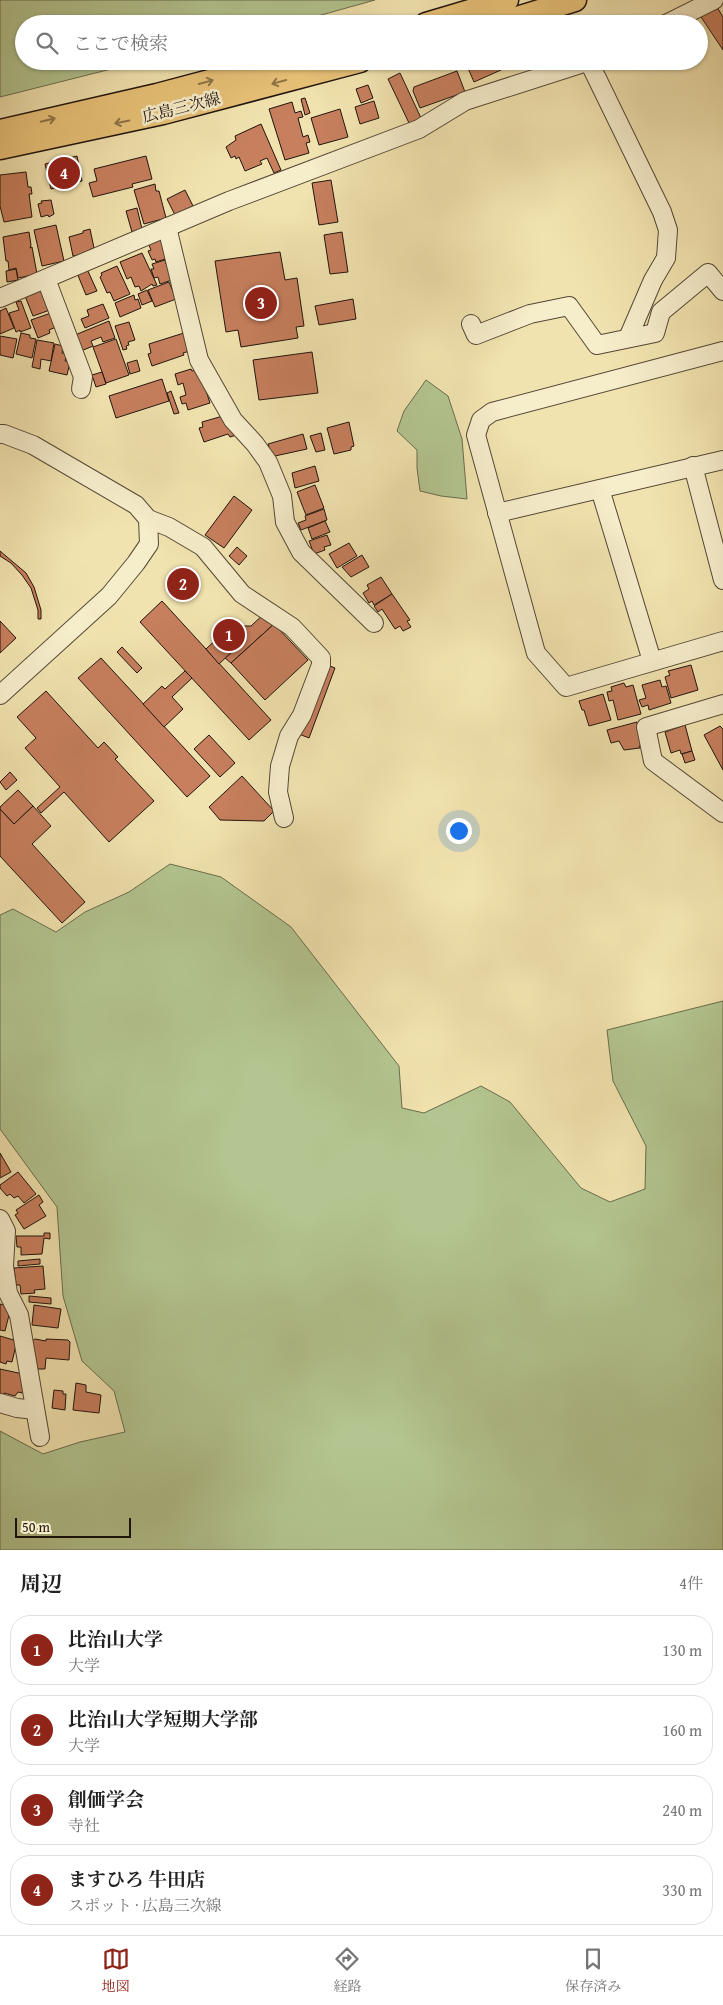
<!DOCTYPE html>
<html lang="ja">
<meta charset="utf-8">
<style>
:root{--surface:#fff;--page:#f2f2f2;--text:#222;--muted:#767676;--line:#e0e0e0;--accent:#8f2418}
body{margin:0;font-family:"Gentium Book Plus","Noto Serif JP",serif;background:var(--page);color:var(--text)}
.scale{position:absolute;left:15px;bottom:12px;width:116px;box-sizing:border-box;padding-left:5px;border:2px solid #20140d;border-top:0;font-size:14px;line-height:18px;white-space:nowrap;color:#20140d;-webkit-text-stroke:4px #f6edcb;paint-order:stroke}
.you{position:absolute;left:458px;top:830px;width:18px;height:18px;margin:-12px;border:4px solid #fff;border-radius:50%;background:#1a73e8;box-shadow:0 0 0 8px #1a73e833}
.badge{display:grid;place-items:center;width:32px;height:32px;border-radius:50%;background:var(--accent);color:#fff;font-size:16px;font-weight:700}
.pin{position:absolute;translate:-50% -50%;border:2px solid #fff;box-shadow:0 1px 5px #0006}
.list{margin:0;padding:0;list-style:none}
h2{display:flex;justify-content:space-between;align-items:center;height:65px;margin:0;padding:0 20px;font-size:21px}
h2 small{font-size:16px;font-weight:400;color:var(--muted)}
.list li{display:grid;grid-template-columns:32px 1fr auto;gap:15px;align-items:center;box-sizing:border-box;height:70px;margin:0 10px 10px;padding:0 10px;border:1px solid var(--line);border-radius:20px}
.list b{display:block;font-size:19px;white-space:nowrap}
.list p{margin:0;font-size:16px;white-space:nowrap;color:var(--muted)}
.list em{font-size:16px;font-style:normal;color:var(--muted)}
.icon{flex:none;width:28px;height:28px;fill:none;stroke:currentColor;stroke-width:2;stroke-linecap:round;stroke-linejoin:round}
.map{position:relative;flex:none;width:723px;height:1550px;overflow:hidden}
.search{position:absolute;background:var(--surface);box-shadow:0 1px 4px #0004;left:15px;right:15px;top:15px;height:55px;display:flex;align-items:center;gap:12px;box-sizing:border-box;padding:0 18px;border-radius:28px;color:var(--muted);font-size:19px}
.sheet{height:385px;background:var(--surface)}
nav{display:flex;justify-content:space-around;align-items:center;box-sizing:border-box;height:70px;border-top:1px solid var(--line);background:var(--surface);font-size:14px;color:var(--muted)}
nav a{display:grid;justify-items:center;gap:2px}
nav .on{color:var(--accent)}
.map>svg:first-child{display:block}
.green{fill:#b3c590;stroke:#6a6c4e}
.building{fill:#c77f5d;stroke:#20140d}
.lines{fill:none;stroke-linecap:round;stroke-linejoin:round}
.minor-casing{stroke:#544836;stroke-width:20}
.major-casing{stroke:#20140d;stroke-width:25}
.minor{stroke:#f6edcb;stroke-width:18}
.major{stroke:#e8c278;stroke-width:22}
.oneway{stroke:#8e7448}
.labels{text-anchor:middle;dominant-baseline:central;stroke-width:5;stroke-linejoin:round;paint-order:stroke}
.street-label{font-size:16px;fill:#20140d;stroke:#f6edcb}
</style>
<div class="map">
<svg width="723" height="1550" viewBox="0 0 723 1550">
<rect width="100%" height="100%" fill="#f1e3af"/>
<filter id="stains"><feTurbulence type="fractalNoise" baseFrequency=".004" numOctaves="4"/><feColorMatrix values="0 0 0 0 .2 0 0 0 0 .09 0 0 0 0 .02 0 0 0 .5 -.17"/></filter>
<radialGradient id="worn" r=".72"><stop offset=".6" stop-color="#630" stop-opacity="0"/><stop offset="1" stop-color="#630" stop-opacity=".3"/></radialGradient>
<g class="green">
<path d="M0,0H375L289,24H24V61H143L0,97Z"/>
<path d="M426,380L448,396L462,439L467,499L441,496L420,491L417,468V450L397,431L404,411Z"/>
<path d="M170,864L221,877L291,927L399,1066L402,1108L424,1113L481,1086L510,1102L581,1188L610,1202L645,1189L646,1146L613,1081L607,1030L723,1001V1550H0V1431L43,1454L80,1442L125,1432L114,1391L82,1361L63,1296L57,1207L0,1129V915L13,909L56,932L85,912L129,892Z"/>
</g>
<g class="building">
<path d="M717,7L723,17V50L701,17Z"/>
<path d="M477,61H497L501,70L474,82L467,66Z"/>
<path d="M457,71L465,92L420,108L413,91L414,87Z"/>
<path d="M400,73L421,118L409,123L388,79Z"/>
<path d="M368,85L373,98L361,103L356,89Z"/>
<path d="M305,98L310,113L305,115L301,99Z"/>
<path d="M374,101L379,118L360,124L355,107Z"/>
<path d="M292,102L295,113L301,111L303,117L298,118L303,137L308,135L310,142L306,143L309,153L285,160L269,109Z"/>
<path d="M340,109L348,137L319,145L311,118Z"/>
<path d="M261,124L281,170L274,173L267,158L260,161L262,164L245,171L239,157L236,159L235,156L231,158L226,147L236,140L235,136Z"/>
<path d="M77,156L82,181L51,189L45,164Z"/>
<path d="M146,156L152,179L132,184L133,187L93,197L89,183L97,181L94,169Z"/>
<path d="M26,172L28,187H31L32,194H29L32,217L4,222L0,206V175Z"/>
<path d="M331,180L338,222L319,225L312,183Z"/>
<path d="M155,184L156,191H159L166,218L144,224L134,190Z"/>
<path d="M185,190L193,206L175,215L167,199Z"/>
<path d="M51,200L54,214L49,217L48,215L41,217L38,204L42,203L41,201Z"/>
<path d="M137,208L142,229L132,232L126,211Z"/>
<path d="M56,225L64,261L42,266L34,230Z"/>
<path d="M90,229L94,248L89,250L90,253L73,256L69,237L83,233V231Z"/>
<path d="M29,232L31,245L30,248L32,247L37,274L18,278L16,268L9,270L8,261H6L3,237Z"/>
<path d="M342,232L348,272L330,274L324,235Z"/>
<path d="M160,239L161,241L166,240L168,258L156,262L155,259L152,260L148,251L151,250L148,243Z"/>
<path d="M280,252L285,280L297,278L304,326L296,327L298,338L241,347L238,330L226,332L215,261Z"/>
<path d="M142,253L157,285L153,286L152,284L141,291L139,286L135,287L131,277L127,279L120,262Z"/>
<path d="M165,260L166,264L170,263L172,280L160,284L158,277L154,278L151,269H154L152,264Z"/>
<path d="M117,266L130,294L114,301L110,292L107,293L100,277L102,275L101,273Z"/>
<path d="M16,269L18,280L7,282L6,271Z"/>
<path d="M87,269L97,291L86,295L77,273Z"/>
<path d="M169,282L176,299L155,307L148,290Z"/>
<path d="M42,290L50,310L33,316L25,296Z"/>
<path d="M147,290L152,301L142,305L138,294Z"/>
<path d="M134,295L135,300L138,299L141,308L120,317L115,303Z"/>
<path d="M353,299L356,319L319,325L315,306Z"/>
<path d="M21,301L31,328L20,332V330L16,332L9,313L19,310L16,302Z"/>
<path d="M103,304L109,318L85,328L81,319L89,316L87,310Z"/>
<path d="M6,308L14,328L0,334V311Z"/>
<path d="M51,313L56,327L49,330L50,333L38,338L31,320Z"/>
<path d="M109,321L115,338L103,342L101,337L91,341L93,346L81,351L75,335Z"/>
<path d="M129,322L135,340L128,342L129,345L126,346L127,349L123,350L115,326Z"/>
<path d="M187,332L193,350L183,353L184,355L152,366L148,354L151,353L149,344Z"/>
<path d="M21,333L30,335V338L36,339L32,358L16,354Z"/>
<path d="M0,336L17,339L13,358L0,355Z"/>
<path d="M116,339L129,375L106,383L93,347Z"/>
<path d="M37,340L54,343L51,361L41,359L40,369L32,367Z"/>
<path d="M55,344L63,346L62,353L67,354L65,361L70,362L67,375L49,371Z"/>
<path d="M312,352L318,393L259,400L253,360Z"/>
<path d="M137,360L140,371L130,374L127,363Z"/>
<path d="M191,369L192,371L199,369L210,403L188,410L186,403L182,404L180,397L186,395L183,383L178,385L175,374Z"/>
<path d="M102,372L106,384L96,387L92,375Z"/>
<path d="M162,379L169,401L116,418L109,396Z"/>
<path d="M171,391L179,413L174,414L167,393Z"/>
<path d="M223,416L229,429L234,427L240,434L230,437L228,434L204,442L199,428L203,427L202,422Z"/>
<path d="M349,422L354,446L351,447V450L334,454L327,428Z"/>
<path d="M321,433L325,450L316,452L310,436Z"/>
<path d="M303,434L307,449L275,456L270,450L268,444Z"/>
<path d="M315,466L319,481L295,488L292,473Z"/>
<path d="M315,485L324,508L306,515L297,492Z"/>
<path d="M234,496L252,510L224,548L205,535Z"/>
<path d="M324,509L327,520L301,530L298,523L306,520L305,516Z"/>
<path d="M325,521L330,532L312,539L308,528Z"/>
<path d="M327,535L331,545L324,547L325,550L314,554L309,541Z"/>
<path d="M349,543L357,556L337,568L329,554Z"/>
<path d="M237,547L247,556L239,565L229,556Z"/>
<path d="M0,551L26,573L34,587L41,610V619H38V610L31,588L22,575L11,563L0,556Z"/>
<path d="M362,555L369,567L351,577L342,567Z"/>
<path d="M381,577L392,594L374,605L372,601L369,603L363,593L369,589L367,585Z"/>
<path d="M392,594L410,620L407,621L411,627L403,631L400,626L395,629L382,609L378,612L374,606Z"/>
<path d="M162,601L271,720L249,740L140,622Z"/>
<path d="M265,613L274,624L231,663L225,658L237,647L233,643L235,626H251Z"/>
<path d="M0,621L16,638L0,653Z"/>
<path d="M274,624L308,660L265,700L231,663Z"/>
<path d="M224,632L237,647L219,664L206,649Z"/>
<path d="M122,647L142,668L137,673L117,652Z"/>
<path d="M101,658L210,776L187,797L78,678Z"/>
<path d="M325,664L335,668L309,738L299,734Z"/>
<path d="M691,665L698,690L671,698L665,677L670,675L668,671Z"/>
<path d="M185,671L192,678L172,697L183,709L164,727L143,704L162,686L165,689Z"/>
<path d="M660,680L662,687L666,686L671,703L649,710L648,705L642,707L639,700L646,698L642,685Z"/>
<path d="M624,683L626,687L633,685L641,714L618,720L613,700L609,701L607,692L612,691L611,687Z"/>
<path d="M46,691L98,748L104,742L118,757L115,759L154,801L109,842L64,792L41,813L37,808L60,787L25,748L36,738L17,717Z"/>
<path d="M603,694L611,720L589,726L584,710H582L579,701Z"/>
<path d="M637,722L643,745L639,746L640,748L624,750L619,741L611,743L607,730Z"/>
<path d="M685,725L692,751L681,754L680,750L671,753L665,732Z"/>
<path d="M720,726L723,729V770L704,735Z"/>
<path d="M209,735L235,763L220,777L194,749Z"/>
<path d="M692,751L695,760L685,763L682,754Z"/>
<path d="M10,772L17,780L6,790L0,782Z"/>
<path d="M242,776L274,811L264,821L220,820L209,807Z"/>
<path d="M18,790L33,806L14,824L0,809V807Z"/>
<path d="M33,806L51,826L32,844L85,902L62,923L0,856V809L14,824Z"/>
<path d="M0,1153L11,1172L0,1178Z"/>
<path d="M18,1172L36,1194L24,1203L18,1196L14,1198L10,1194L7,1196L0,1188V1185Z"/>
<path d="M39,1195L43,1202L39,1205L46,1216L24,1229L15,1215L18,1213L16,1210Z"/>
<path d="M44,1233H50V1239L44,1238L42,1254L21,1255V1247H17L16,1236H44Z"/>
<path d="M40,1259V1264L18,1266V1261Z"/>
<path d="M43,1266L45,1289L34,1290L35,1293L21,1294L20,1285H16L14,1268Z"/>
<path d="M29,1296L51,1298V1304L29,1302Z"/>
<path d="M0,1304L11,1307L5,1331L0,1330Z"/>
<path d="M34,1305L61,1309L58,1328L32,1325Z"/>
<path d="M0,1336L17,1341L12,1362L7,1361L6,1364L0,1362Z"/>
<path d="M35,1339L46,1341V1339L68,1340L70,1342L69,1360L46,1358L45,1369H37L32,1341Z"/>
<path d="M0,1369L23,1374L25,1381L22,1393L18,1392L15,1396L4,1393L2,1399H0Z"/>
<path d="M76,1383L86,1385V1392L101,1395L99,1413L73,1410Z"/>
<path d="M54,1390L63,1391V1394H66L65,1410L52,1408Z"/>
</g>
<g class="lines">
<g class="minor-casing">
<g id="minor">
<path d="M666,24L714,0"/>
<path d="M589,62L662,212L668,230L666,258L653,280L628,338"/>
<path d="M167,227L199,360L233,420L255,444L268,462L282,496L285,522L301,552L374,623"/>
<path d="M46,279L83,377L81,389"/>
<path d="M0,298L229,201L419,129L465,101L590,61"/>
<path d="M471,324L476,335L530,314L569,306L597,345L655,333L661,312L708,273L723,291"/>
<path d="M723,351L492,412L481,420L476,435L536,653L566,687L723,641"/>
<path d="M0,434H4L33,445L136,505L148,519L149,544L136,563L109,596L0,695"/>
<path d="M693,466L723,580"/>
<path d="M600,489L652,661"/>
<path d="M497,513L723,460"/>
<path d="M148,519L169,527L203,547L242,594L292,627L321,658V665L302,715L289,736L280,766L278,792L284,818"/>
<path d="M723,704L646,727L653,761L723,813"/>
<path d="M0,1219L6,1231L4,1266L8,1293L19,1315L40,1437"/>
<path d="M0,1403L17,1408L35,1410"/>
</g>
</g>
<g class="major-casing">
<g id="major">
<path d="M426,24L507,0"/>
<path d="M498,24L575,0"/>
<path d="M0,131L157,95L285,61"/>
<path d="M0,148L163,113L360,61"/>
</g>
</g>
<use href="#minor" class="minor"/>
<use href="#major" class="major"/>
</g>
<defs><path id="oneway-shaft" d="M-6 0H5M1.5-3L5.5 0L1.5 3" fill="none" stroke-width="1.6" stroke-linecap="round" stroke-linejoin="round" transform="scale(1.25)"/></defs>
<g class="oneway">
<use href="#oneway-shaft" transform="translate(206 82) rotate(-15)"/>
<use href="#oneway-shaft" transform="translate(279 82) rotate(165)"/>
<use href="#oneway-shaft" transform="translate(48 120) rotate(-13)"/>
<use href="#oneway-shaft" transform="translate(122 122) rotate(168)"/>
</g>
<g class="labels">
<g class="street-label">
<text transform="translate(181 107) rotate(-14)">広島三次線</text>
</g>
</g>
<rect width="100%" height="100%" filter="url(#stains)"/>
<rect width="100%" height="100%" fill="url(#worn)"/>
</svg>
<div class="scale">50 m</div>
<div class="you"></div>
<div class="pin badge" style="left:229px;top:635px">1</div>
<div class="pin badge" style="left:183px;top:584px">2</div>
<div class="pin badge" style="left:261px;top:303px">3</div>
<div class="pin badge" style="left:64px;top:173px">4</div>
<div class="search"><svg class="icon" aria-label="search" viewBox="0 0 24 24"><circle cx="10" cy="10" r="6"/><path d="M15 15l6 6"/></svg>ここで検索</div>
</div>
<section class="sheet">
<h2>周辺<small>4件</small></h2>
<ul class="list">
<li><span class="badge">1</span><div><b>比治山大学</b><p>大学</p></div><em>130 m</em></li>
<li><span class="badge">2</span><div><b>比治山大学短期大学部</b><p>大学</p></div><em>160 m</em></li>
<li><span class="badge">3</span><div><b>創価学会</b><p>寺社</p></div><em>240 m</em></li>
<li><span class="badge">4</span><div><b>ますひろ 牛田店</b><p>スポット · 広島三次線</p></div><em>330 m</em></li>
</ul>
</section>
<nav>
<a class="on"><svg class="icon" aria-label="map" viewBox="0 0 24 24"><path d="M3 6l6-2 6 2 6-2v14l-6 2-6-2-6 2zM9 4v14M15 6v14"/></svg>地図</a>
<a><svg class="icon" aria-label="directions" viewBox="0 0 24 24"><path d="M12 3l9 9-9 9-9-9zM9 14v-3h6M13 9l2 2-2 2"/></svg>経路</a>
<a><svg class="icon" aria-label="saved" viewBox="0 0 24 24"><path d="M7 4h10v16l-5-4-5 4z"/></svg>保存済み</a>
</nav>
